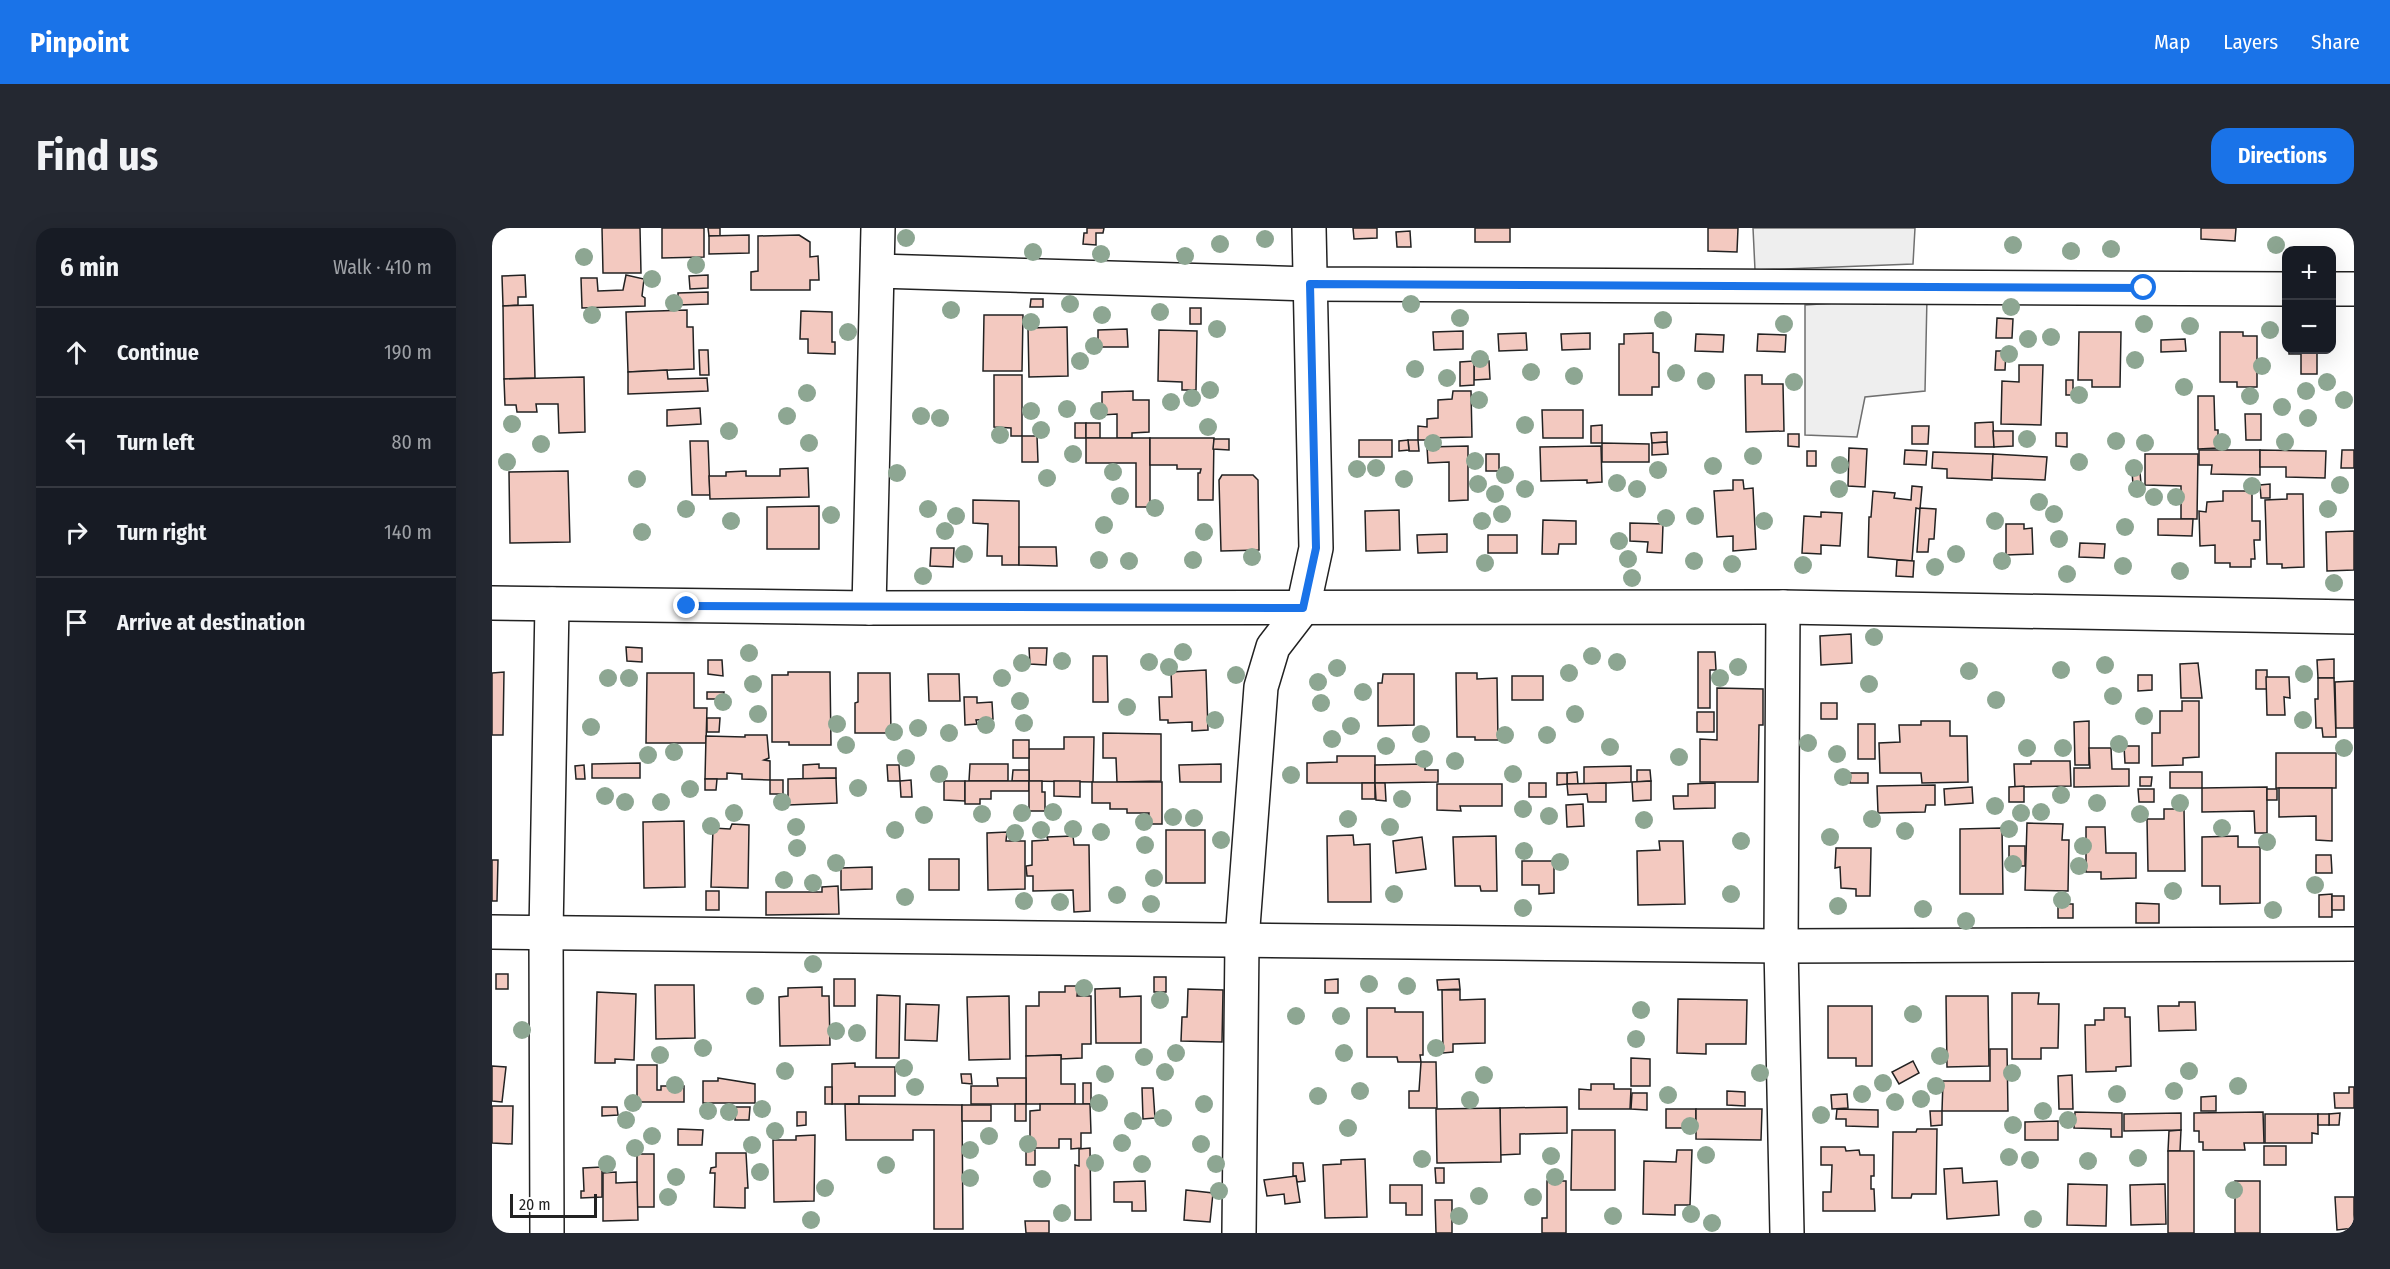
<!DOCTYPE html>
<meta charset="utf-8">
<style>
:root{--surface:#171b24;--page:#242831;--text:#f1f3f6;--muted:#9ea1a6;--line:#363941;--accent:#1a73e8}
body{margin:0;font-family:"Fira Sans Condensed",sans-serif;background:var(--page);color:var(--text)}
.controls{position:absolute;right:18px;top:18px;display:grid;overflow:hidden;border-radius:12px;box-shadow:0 6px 24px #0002}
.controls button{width:54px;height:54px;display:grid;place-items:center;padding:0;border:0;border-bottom:2px solid var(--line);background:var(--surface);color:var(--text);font:30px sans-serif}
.scale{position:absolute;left:18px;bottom:15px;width:87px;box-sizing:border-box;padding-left:6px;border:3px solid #222;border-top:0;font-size:16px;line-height:21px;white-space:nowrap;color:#222;-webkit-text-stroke:4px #fff;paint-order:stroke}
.stop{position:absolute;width:18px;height:18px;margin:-14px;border:4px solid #1a73e8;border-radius:50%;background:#fff}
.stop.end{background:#1a73e8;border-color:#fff;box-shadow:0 2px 6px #0008}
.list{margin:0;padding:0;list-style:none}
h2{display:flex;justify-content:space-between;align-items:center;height:78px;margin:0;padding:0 24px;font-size:26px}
h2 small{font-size:20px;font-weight:400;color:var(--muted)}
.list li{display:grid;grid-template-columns:39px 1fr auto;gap:18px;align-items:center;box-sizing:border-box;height:90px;padding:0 24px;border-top:2px solid var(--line)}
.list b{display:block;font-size:22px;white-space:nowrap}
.list em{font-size:20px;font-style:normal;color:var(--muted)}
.icon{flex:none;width:33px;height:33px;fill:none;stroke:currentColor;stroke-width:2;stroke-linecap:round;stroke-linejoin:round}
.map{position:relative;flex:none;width:1862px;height:1005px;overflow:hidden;border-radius:18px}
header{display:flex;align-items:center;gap:36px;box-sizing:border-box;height:84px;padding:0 30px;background:var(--accent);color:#fff}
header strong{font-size:28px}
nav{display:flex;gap:33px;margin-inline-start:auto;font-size:21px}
.intro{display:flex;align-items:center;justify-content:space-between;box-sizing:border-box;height:144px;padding:0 36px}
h1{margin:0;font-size:42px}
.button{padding:15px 27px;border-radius:18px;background:var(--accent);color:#fff;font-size:21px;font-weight:700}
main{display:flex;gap:36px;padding:0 36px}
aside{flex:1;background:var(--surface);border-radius:18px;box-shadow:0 6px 24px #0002}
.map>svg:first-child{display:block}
.green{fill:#eee;stroke:#6f6f6f;stroke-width:1.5}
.building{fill:#f3c9c0;stroke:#222;stroke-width:1.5}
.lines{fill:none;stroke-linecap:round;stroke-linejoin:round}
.minor-casing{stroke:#222;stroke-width:36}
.minor{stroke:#fff;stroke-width:33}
.tree{fill:#8da692}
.route{stroke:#1a73e8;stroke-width:8}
</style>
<header>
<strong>Pinpoint</strong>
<nav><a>Map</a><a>Layers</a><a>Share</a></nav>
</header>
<div class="intro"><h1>Find us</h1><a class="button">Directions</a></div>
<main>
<aside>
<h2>6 min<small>Walk · 410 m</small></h2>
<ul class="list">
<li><svg class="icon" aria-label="ahead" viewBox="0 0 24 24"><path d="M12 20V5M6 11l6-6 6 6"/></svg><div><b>Continue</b></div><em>190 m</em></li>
<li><svg class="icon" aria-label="left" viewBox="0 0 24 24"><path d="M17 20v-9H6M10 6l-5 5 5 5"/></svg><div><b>Turn left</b></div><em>80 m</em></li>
<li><svg class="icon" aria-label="right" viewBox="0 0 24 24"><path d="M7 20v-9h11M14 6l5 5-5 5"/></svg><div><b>Turn right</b></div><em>140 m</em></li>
<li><svg class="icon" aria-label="arrive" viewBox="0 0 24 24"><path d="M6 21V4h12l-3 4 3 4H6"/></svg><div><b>Arrive at destination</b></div></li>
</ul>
</aside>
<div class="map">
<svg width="1862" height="1005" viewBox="0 0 1862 1005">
<rect width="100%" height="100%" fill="#fff"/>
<g class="green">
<path d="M1261,0H1423L1421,36L1263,42Z"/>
<path d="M1435,69L1433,163L1373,169L1365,209L1313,207V77Z"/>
</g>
<g class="building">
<path d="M110,0H148L149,45H111Z"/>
<path d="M170,0H212V29L170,30Z"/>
<path d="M216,0H228V8H217Z"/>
<path d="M595,0H612L611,5H604V17L591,16L592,5H595Z"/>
<path d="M861,0H885V10L862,11Z"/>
<rect x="983" y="0" width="35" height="14"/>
<path d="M1216,0H1246L1245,24L1216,23Z"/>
<path d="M1709,0H1744L1743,13L1709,11Z"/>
<path d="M918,3L919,19H905L904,4Z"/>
<path d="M257,7V25L217,26V8Z"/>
<path d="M307,7L318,14V29L326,28L327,52H318V62H259V44L266,43V8Z"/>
<path d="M33,47L34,69H26V77L11,78L10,48Z"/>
<path d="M134,47L152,51L150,68L153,70V78L90,80L89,50H105L106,63L131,62Z"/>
<path d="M216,47V60L198,61L197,48Z"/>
<path d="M216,64V76L186,77V65Z"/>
<path d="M539,71H551V79H538Z"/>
<path d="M41,77L43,150L12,151L11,78Z"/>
<rect x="698" y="80" width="11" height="16"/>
<path d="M195,82V99H201L202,141L136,144L134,84Z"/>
<path d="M309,83L340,84V114H343V126L316,125V111H308Z"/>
<path d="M492,87H531L530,143H491Z"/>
<path d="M1505,90L1521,91L1520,110H1504Z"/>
<path d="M575,99L576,148L537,149L536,100Z"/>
<path d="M635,101L636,119H606V102Z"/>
<path d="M667,102L705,103L704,162H690V154L666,153Z"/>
<path d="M971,103V121L942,122L941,104Z"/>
<path d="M1587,104H1629L1628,159H1600V152H1586Z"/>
<path d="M1728,104H1751V108H1765V159H1745V154H1728Z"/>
<path d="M1034,105L1035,122L1007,123L1006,106Z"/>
<path d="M1098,105V121L1070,122L1069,106Z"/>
<path d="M1161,105V124L1167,125V159H1160V167H1127V116H1132V106Z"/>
<path d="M1204,106L1232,107L1231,124L1203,123Z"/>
<path d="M1266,106L1294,107L1293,124L1265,123Z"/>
<path d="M1693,111L1694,123L1669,124V112Z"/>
<path d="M207,122H216L217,147H208Z"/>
<path d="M1797,122H1825V146H1809V126H1797Z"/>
<path d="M1504,123H1514L1513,142H1503Z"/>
<path d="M982,133H997L998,151L982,152Z"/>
<path d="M982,133V157L968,158V134Z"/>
<path d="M1527,137H1551L1549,197L1509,196L1510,153L1527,154Z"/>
<path d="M175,142L176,151L215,150L216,163L136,166V144Z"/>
<path d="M502,147H530V208H519V200L502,199Z"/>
<path d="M1253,147H1270V156H1291L1292,203L1254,204Z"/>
<path d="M92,149L93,204L67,205L66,176H44L45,184H25L24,177H13L12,151Z"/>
<rect x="1574" y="152" width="7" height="15"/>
<path d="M641,163V172H657V204L640,205V210H625V186L610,187V164Z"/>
<path d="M961,163H979L980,209L936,210V212H926V198L935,199V191L946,190V172L960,171Z"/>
<path d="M1706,168H1722L1723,202H1726V220L1706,221Z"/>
<path d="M208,180L209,196L175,198V182Z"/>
<path d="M1050,182H1091V210H1051Z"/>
<path d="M1753,186H1769V212H1754Z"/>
<path d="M1501,194L1502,219H1483V195Z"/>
<rect x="583" y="195" width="11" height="15"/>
<rect x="594" y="195" width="14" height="15"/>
<path d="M1110,197V215H1099V198Z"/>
<path d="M1420,198H1437L1436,216H1420Z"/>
<path d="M1501,203H1521V218L1502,219Z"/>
<path d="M1175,204V214L1160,215L1159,205Z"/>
<path d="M1564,205H1575V219L1564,218Z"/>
<path d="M1296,206H1307V219L1296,218Z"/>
<path d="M530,208H545L546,234H530Z"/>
<path d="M594,210H658V279H644V235H594Z"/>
<path d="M658,210H722L721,272H706V245H708L709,241H685V237H658Z"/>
<path d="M722,211H737V222L721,221Z"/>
<rect x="867" y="212" width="33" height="17"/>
<path d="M916,212H926L927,223H917Z"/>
<path d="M916,212L917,222L907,223V213Z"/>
<path d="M198,213H216L218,267H200Z"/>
<path d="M1175,214L1176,226L1160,227V215Z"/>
<path d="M1110,215L1157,216V234H1110Z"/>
<path d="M976,218V272L957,273V234L936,235L935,219Z"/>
<path d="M1109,218L1110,254L1095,255V252L1049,253L1048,219Z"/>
<path d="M1357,220L1375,221L1373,259L1356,258Z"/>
<path d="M1413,222L1435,223L1434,237L1412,236Z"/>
<path d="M1707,222H1768V247L1719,246L1720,237H1707Z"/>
<path d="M1768,222L1834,223L1833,250L1794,249V239H1768Z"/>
<path d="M1850,222H1862V240H1849Z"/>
<rect x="1315" y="223" width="9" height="15"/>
<path d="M1441,224L1501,226L1500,252L1455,250V241L1440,240Z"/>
<rect x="994" y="226" width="13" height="17"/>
<path d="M1501,226L1555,229L1553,252L1500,250Z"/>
<path d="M1653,226H1706L1705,291H1689V258L1653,257Z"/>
<path d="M316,240L317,269L218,271L217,248H234V244L254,243V248H288V241Z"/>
<path d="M76,243L78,314L18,315L17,244Z"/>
<path d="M1640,244H1648L1649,256H1641Z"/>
<path d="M730,247H761L766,252L767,322L729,323L727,252Z"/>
<path d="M1241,252H1251L1252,261L1261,260L1264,321L1241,323V308L1225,309L1222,263L1241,262Z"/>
<path d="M1778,256V270H1769L1768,257Z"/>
<path d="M1420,258L1430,259L1428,281L1424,280L1420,333L1376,329L1377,289H1379L1381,263L1403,265L1402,270L1419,272Z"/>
<path d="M1731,263H1760V293H1768V312H1762L1763,331H1759V339H1738V335H1723V317L1708,318L1707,283L1714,284L1715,274L1731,273Z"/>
<path d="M1795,266H1811L1812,339L1790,340V336H1775L1773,272L1795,271Z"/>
<path d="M481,272L527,273V337H510V328H495L496,296L481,295Z"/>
<path d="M327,278V321H275V279Z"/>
<path d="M1428,280L1444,281L1442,311H1437L1436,324H1425Z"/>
<path d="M907,282L908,322L874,323L873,283Z"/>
<path d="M1329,284L1350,285L1348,318L1329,317V326L1310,325L1312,288L1329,289Z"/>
<path d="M1666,291H1701L1700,308L1666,307Z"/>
<path d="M1051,292L1084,293V316H1067L1066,326H1050Z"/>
<path d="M1138,295L1171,296L1170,325L1155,324L1156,314L1138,313Z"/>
<path d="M1514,296H1532V301L1540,300L1541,326L1514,327Z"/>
<path d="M1862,303V342L1835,343L1834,304Z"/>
<path d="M955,306V324L926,325L925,307Z"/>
<rect x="996" y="307" width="29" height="18"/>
<path d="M1588,315L1613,316L1612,330L1587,329Z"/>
<path d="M527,319H564L565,338L527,337Z"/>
<path d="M439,320H462L461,339L438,338Z"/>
<path d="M1405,332L1422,333L1421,349L1404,348Z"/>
<path d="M1359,406L1360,435L1329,437L1328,408Z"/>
<path d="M134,419L150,420V434L135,433Z"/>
<path d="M537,420H555L554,437L538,436Z"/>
<path d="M1206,424H1223L1224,442H1218V480H1206Z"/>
<path d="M601,428H615L616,474H601Z"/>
<path d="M1842,431V450H1826L1825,432Z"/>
<path d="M216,432H230L231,448L216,446Z"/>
<path d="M1706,435L1710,470H1689L1688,436Z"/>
<path d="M714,442L716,502L700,503V494L676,495V492H668L667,469H680L679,444Z"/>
<rect x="1764" y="442" width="11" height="19"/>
<path d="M12,444L11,507H0V445Z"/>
<path d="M296,444H338L339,517H297V514H280V447H296Z"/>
<path d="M155,445H202V480H215L214,515H154Z"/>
<path d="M366,445H398L399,505H363V475L366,474Z"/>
<path d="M964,445H985V451L1005,450L1006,512H983V509H965Z"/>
<path d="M436,446H467L468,473H437Z"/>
<path d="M891,446H922V497L886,498V455H890Z"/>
<path d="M1646,447H1660V462L1646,463Z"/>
<rect x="1020" y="448" width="31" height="24"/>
<path d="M1774,449H1797L1798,470L1792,469L1793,487H1775Z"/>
<path d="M1826,450H1842L1844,509H1831L1830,500H1824L1823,471H1826Z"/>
<path d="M1862,453V500H1844L1843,454Z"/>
<path d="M1225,460L1271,461V497H1267L1266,554H1208V511L1225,512Z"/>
<path d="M215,464H232L231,471H215Z"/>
<path d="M472,469H485V475L500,474L501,491L484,492L485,496L473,497Z"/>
<path d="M1690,473H1707V529L1691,530V537L1660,538V505H1668V483H1690Z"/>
<rect x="1329" y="475" width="16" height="16"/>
<rect x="1205" y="484" width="17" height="20"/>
<path d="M215,490H228L227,504H215Z"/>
<path d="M1429,493H1458V508H1475L1476,554L1430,555L1429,545H1388L1387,515L1408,514L1407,497H1429Z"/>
<path d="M1597,493V537H1583L1582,494Z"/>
<rect x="1366" y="496" width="17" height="35"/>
<path d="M611,505L669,506V553L625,554L624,530H611Z"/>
<path d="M253,507H275L277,530L272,532L278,533V552L250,551V546L235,545V551H213L214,508L253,509Z"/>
<path d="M572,509H602L601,554L537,553V521H572Z"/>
<rect x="521" y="512" width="16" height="18"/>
<path d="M1632,518H1647V535H1633Z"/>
<path d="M1597,520H1619L1620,541H1637V558L1582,559V540H1598Z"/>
<rect x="1784" y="525" width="60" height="35"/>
<path d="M845,528H883V555H815V535L845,534Z"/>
<path d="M1539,533H1578L1579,558L1523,559L1522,536H1539Z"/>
<path d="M148,535V550H100V536Z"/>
<path d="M327,536V540H344V550L311,551V537Z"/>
<path d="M478,536H516V553H477Z"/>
<path d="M729,536V554H688L687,537Z"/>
<path d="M933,536V542H946V554L883,555V537Z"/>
<path d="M92,537L93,551H84L83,538Z"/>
<path d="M395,537H407L408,553H396Z"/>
<path d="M1139,538V554L1092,556V539Z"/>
<path d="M521,542H537V553H520Z"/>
<path d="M1145,542H1158L1159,553L1145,554Z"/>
<path d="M1085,544L1086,556H1075V545Z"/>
<rect x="1678" y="544" width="32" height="16"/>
<path d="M1065,545H1075V556L1065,557Z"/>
<rect x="1358" y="545" width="18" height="10"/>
<path d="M1648,549H1660L1659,558H1648Z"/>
<path d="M344,550L345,575L296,577V551Z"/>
<path d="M213,551H225L224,562H213Z"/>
<rect x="278" y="552" width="13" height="14"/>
<path d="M419,552L420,569H409L408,553Z"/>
<path d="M452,553H473V573L452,572Z"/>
<path d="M473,553H537V563H499V571H488V576H473Z"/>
<path d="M537,553H550V564H553V583H537Z"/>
<path d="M562,553H588V569L562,568Z"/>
<path d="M1159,553V572L1141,573L1140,554Z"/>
<path d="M600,554H670V596H656L657,585H635V581H618V575H600Z"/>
<rect x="870" y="555" width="13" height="16"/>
<path d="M883,555H893L894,573L884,572Z"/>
<rect x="1037" y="555" width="17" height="14"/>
<path d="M1114,555V574H1096L1095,566L1076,567L1075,556Z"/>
<path d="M1223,555V580L1182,581L1181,568H1196V556Z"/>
<path d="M945,556H1010V578H968L969,583L945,582Z"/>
<path d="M1443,557V577H1434L1433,584L1386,585L1385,558Z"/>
<path d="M1532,558V574H1517V559Z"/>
<path d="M1480,559L1481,575L1453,577L1452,561Z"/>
<path d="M1775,559V605H1763L1762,583L1710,584V560Z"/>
<path d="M1787,560H1840V613L1824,612V588L1787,589Z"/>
<path d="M1646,561H1662V574H1647Z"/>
<rect x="1775" y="561" width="10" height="11"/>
<path d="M1091,576L1092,598L1075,599L1074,577Z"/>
<path d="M1672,581H1692L1693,643H1656L1655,591H1672Z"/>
<path d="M192,593L193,659L152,660L151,594Z"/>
<path d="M1535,595L1571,596L1570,612H1577L1576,663L1533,662Z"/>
<path d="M240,596L257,597L256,660L219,659L221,600L238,601Z"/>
<path d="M1594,599H1613L1614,625H1644V650L1609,651V644H1594Z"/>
<path d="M1510,600L1511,666H1468V601Z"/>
<rect x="674" y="602" width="39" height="53"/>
<path d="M515,604L514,613H533V661L496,662L495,605Z"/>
<path d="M861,607L862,617L878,616L879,674H836L835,608Z"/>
<path d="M581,608L582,617H597L598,683L582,684L581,662L541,663V648H535L534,638L540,637V613L556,612L555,609Z"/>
<path d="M1004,608L1005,663H989L988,658H963L961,609Z"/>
<path d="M1746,608V619H1768V675L1728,676V658H1710V609Z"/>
<path d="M930,609L934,641L904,645L901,613Z"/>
<path d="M1167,613H1191L1193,676L1146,677L1145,623L1168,622Z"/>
<rect x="1517" y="618" width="16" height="20"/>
<path d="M1344,620H1379L1378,668H1364V661L1349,660L1348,639L1343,640Z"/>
<path d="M1824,627H1839L1840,645H1824Z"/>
<rect x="437" y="631" width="30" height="31"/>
<path d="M0,632H6L5,673H0Z"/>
<path d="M1030,633H1062V665L1047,666V657H1030Z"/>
<path d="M380,639V661L349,662V640Z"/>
<path d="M346,658L347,686L274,687V664H330V659Z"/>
<rect x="214" y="663" width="13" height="19"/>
<path d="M1840,666V689H1827V667Z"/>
<rect x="1840" y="668" width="12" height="14"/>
<path d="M1644,675L1667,676V695H1644Z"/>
<rect x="1566" y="676" width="15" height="14"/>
<rect x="4" y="746" width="12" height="15"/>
<rect x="662" y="749" width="12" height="15"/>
<rect x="342" y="751" width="21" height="27"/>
<path d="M846,751V765H833V752Z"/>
<path d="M967,751L968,761L946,762L945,752Z"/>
<path d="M163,757H202L203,810L164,811Z"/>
<path d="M573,758H586L585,768H599V816H590V830L569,831V827L534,828V778H547V764H573Z"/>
<path d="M330,759V768H337L338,817L288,818L287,769L296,768V760Z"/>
<path d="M628,760V769L649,768V815H604L603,761Z"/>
<path d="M696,761L731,762L730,814L689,813L690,789H695Z"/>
<path d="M950,762H968V772L993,771V815L961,816V824L951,825Z"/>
<path d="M105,764L144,766L142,832L123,831V835H103Z"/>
<path d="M1520,765H1547L1546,776H1567L1566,820H1549V831H1520Z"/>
<path d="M385,767L408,768L407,830H384Z"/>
<path d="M517,768L518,831L477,832L475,769Z"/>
<path d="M1454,768H1496L1497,838L1455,839Z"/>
<path d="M1186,771L1255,772L1254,816H1214V826L1185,825Z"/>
<path d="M1687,774H1703L1704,802L1667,803L1666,778H1687Z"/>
<path d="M414,776L447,777L445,813L413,812Z"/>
<path d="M1336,778H1380V838H1364V830H1336Z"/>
<path d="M875,780H903V784H931V827H928L929,834H906L905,829H875Z"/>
<path d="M1612,780H1633V789H1638L1639,838L1624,839V843L1594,844L1593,797H1603V792H1612Z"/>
<path d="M1498,821H1515L1516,883H1450L1451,853H1498Z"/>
<path d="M569,827V856H583V876H534V828Z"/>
<path d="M1139,830L1158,831V858H1139Z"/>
<path d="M1421,833L1427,845L1407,856L1400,844Z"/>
<path d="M929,834H944L945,880H917V863H927Z"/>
<path d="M363,835V839H403V868H367V876H340V836Z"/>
<path d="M145,837H165V862H169V858H192V874H145Z"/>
<path d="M0,838L14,839L10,874L0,873Z"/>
<path d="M469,846H479L480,856L470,855Z"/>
<path d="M1580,847L1581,881H1567L1566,848Z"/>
<path d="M226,850L263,856V875H211V853H226Z"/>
<path d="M505,850H534V876H479V858H506Z"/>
<rect x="591" y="855" width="8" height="21"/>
<path d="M1099,856H1122V861H1139L1138,881H1087V861L1099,862Z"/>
<rect x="333" y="859" width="7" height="17"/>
<path d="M1857,859H1862V880H1843L1842,865H1857Z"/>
<path d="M650,860H661L663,890L651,891Z"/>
<path d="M1235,863L1253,864V878L1235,877Z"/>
<path d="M1140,865H1155V882L1139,881Z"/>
<path d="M1355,866L1356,880L1340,881L1339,867Z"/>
<path d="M1724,868V883H1709V869Z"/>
<path d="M353,876L470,877L471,1001H442V902H421V912H354Z"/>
<rect x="523" y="876" width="11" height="17"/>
<path d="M548,876H598L599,905H589V920L579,921V911H567V920H538V883L548,882Z"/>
<rect x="470" y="877" width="29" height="16"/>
<path d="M0,878H21L20,916L0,915Z"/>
<path d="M110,879H125L126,887L110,888Z"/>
<path d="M244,879H258L257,892H243Z"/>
<path d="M1075,879V905L1028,906V926L1008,927V880Z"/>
<path d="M1008,880L1009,934L945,935L944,881Z"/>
<rect x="1174" y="881" width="30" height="19"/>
<path d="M1204,881H1270L1269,912L1204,911Z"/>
<path d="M1345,881L1386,882V899L1354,898V891H1344Z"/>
<path d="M1438,883H1450V897L1439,898Z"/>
<path d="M305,884H314V897L305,898Z"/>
<path d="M1583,884L1630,885V909H1619V901L1582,900Z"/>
<path d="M1771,884L1772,915H1752L1753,922H1711V914H1707V903H1702V885Z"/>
<path d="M1689,885V902L1632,903V886Z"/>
<path d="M1848,885L1847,897H1837V886Z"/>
<path d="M1773,886H1826V906L1820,905V915H1773Z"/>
<rect x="1826" y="886" width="11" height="11"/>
<path d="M1566,893V912H1533V894Z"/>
<path d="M186,901L211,902L210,917H186Z"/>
<path d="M1425,901H1445L1444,966H1420L1419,970H1400L1401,904H1424Z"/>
<path d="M1080,902H1123V962H1079Z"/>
<path d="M1689,902L1688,923H1676L1677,903Z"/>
<path d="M323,907L322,973L282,974L281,912H304V908Z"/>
<rect x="1772" y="918" width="22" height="19"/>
<path d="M1329,919H1353L1354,923L1367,922L1368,927H1382V948H1379V961H1382L1383,983H1331V964H1339L1340,937H1329Z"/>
<path d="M598,920L599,992H583V937L587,938V921Z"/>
<rect x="534" y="922" width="9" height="15"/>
<path d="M1185,922H1200L1198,977H1183V987L1151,986L1152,933L1184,934Z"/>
<rect x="1676" y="923" width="26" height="82"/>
<path d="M224,925H254L256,960H253V980L222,979L223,945H218L219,940L224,939Z"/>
<rect x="145" y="926" width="17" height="53"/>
<path d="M873,931L875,989L833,990L831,937L849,936V932Z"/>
<path d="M801,935H811L813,953L805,954L804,948H801Z"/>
<path d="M110,939V969L89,970V963H92L91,940Z"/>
<path d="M943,940H952V955H944Z"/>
<path d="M1470,940L1471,955L1505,953L1507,987L1455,991L1452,941Z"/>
<path d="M124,944V955L145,954L146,992L111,993V945Z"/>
<path d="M804,948L808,974L793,976L792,966L775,968L772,952Z"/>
<path d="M653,953L654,983H640V974H622V954Z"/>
<path d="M1055,953H1074V1005H1050V990H1055Z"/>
<rect x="1743" y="953" width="25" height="52"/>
<path d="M1576,956L1615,957L1614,998L1575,997Z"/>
<path d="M1673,956L1674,996L1639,997L1638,957Z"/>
<path d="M898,957H930V987H914V975H898Z"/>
<path d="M694,962L721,965L718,994L692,992Z"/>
<path d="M1843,969H1862V1000L1845,1002Z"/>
<path d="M943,972H960V1005H944Z"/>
<path d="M533,993H557V1005H534Z"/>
</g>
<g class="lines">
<g class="minor-casing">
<g id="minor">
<path d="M386,43L818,56L1794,61"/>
<path d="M1840,61H1862"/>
<path d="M0,375L377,380L1291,379L1862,389"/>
<path d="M1291,379L1289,718L1295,1005"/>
<path d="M377,380L386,0"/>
<path d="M0,704L1289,718L1862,716"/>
<path d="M55,1005L54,705L60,376"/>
<path d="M747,1005L750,712L769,459L781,419L811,380L824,320L817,0"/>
</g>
</g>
<use href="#minor" class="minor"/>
</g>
<g class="tree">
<circle cx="414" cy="10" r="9"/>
<circle cx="773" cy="11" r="9"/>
<circle cx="728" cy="16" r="9"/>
<circle cx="1521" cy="17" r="9"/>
<circle cx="1784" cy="17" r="9"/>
<circle cx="1619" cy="21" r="9"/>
<circle cx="1579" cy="23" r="9"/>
<circle cx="541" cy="24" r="9"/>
<circle cx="609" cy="26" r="9"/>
<circle cx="693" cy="28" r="9"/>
<circle cx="92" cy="29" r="9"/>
<circle cx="204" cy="37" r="9"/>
<circle cx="160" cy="51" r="9"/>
<circle cx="182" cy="75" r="9"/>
<circle cx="578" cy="76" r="9"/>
<circle cx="919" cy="76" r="9"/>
<circle cx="1519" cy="79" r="9"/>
<circle cx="459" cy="82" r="9"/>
<circle cx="668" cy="84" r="9"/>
<circle cx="100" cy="87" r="9"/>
<circle cx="610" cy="87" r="9"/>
<circle cx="968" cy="90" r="9"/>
<circle cx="1171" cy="92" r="9"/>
<circle cx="539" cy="94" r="9"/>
<circle cx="1292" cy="96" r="9"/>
<circle cx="1652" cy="96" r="9"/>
<circle cx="1698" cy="98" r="9"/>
<circle cx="725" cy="101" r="9"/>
<circle cx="1778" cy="102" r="9"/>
<circle cx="356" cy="104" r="9"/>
<circle cx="1559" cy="109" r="9"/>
<circle cx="1536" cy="111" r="9"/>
<circle cx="602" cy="118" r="9"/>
<circle cx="1517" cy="126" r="9"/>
<circle cx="988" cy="131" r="9"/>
<circle cx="1643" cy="132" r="9"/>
<circle cx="588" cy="133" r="9"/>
<circle cx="1770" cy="138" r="9"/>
<circle cx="923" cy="141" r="9"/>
<circle cx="1039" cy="144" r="9"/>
<circle cx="1184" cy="145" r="9"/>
<circle cx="1082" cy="148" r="9"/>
<circle cx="955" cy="150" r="9"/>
<circle cx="1214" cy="153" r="9"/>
<circle cx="1302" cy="154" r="9"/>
<circle cx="1835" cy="154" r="9"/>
<circle cx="1692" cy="159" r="9"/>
<circle cx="718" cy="162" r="9"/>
<circle cx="1814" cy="163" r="9"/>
<circle cx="315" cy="165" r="9"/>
<circle cx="1587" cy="167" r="9"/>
<circle cx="1758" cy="168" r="9"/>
<circle cx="700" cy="170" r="9"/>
<circle cx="987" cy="172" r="9"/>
<circle cx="1852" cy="172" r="9"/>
<circle cx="679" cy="174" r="9"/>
<circle cx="1790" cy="179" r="9"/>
<circle cx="575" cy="181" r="9"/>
<circle cx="539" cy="183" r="9"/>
<circle cx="607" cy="183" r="9"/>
<circle cx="295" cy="188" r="9"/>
<circle cx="429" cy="188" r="9"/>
<circle cx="448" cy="190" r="9"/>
<circle cx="1816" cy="190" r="9"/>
<circle cx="20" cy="196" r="9"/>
<circle cx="1033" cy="197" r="9"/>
<circle cx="716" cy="199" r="9"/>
<circle cx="549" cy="202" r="9"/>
<circle cx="237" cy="203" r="9"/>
<circle cx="508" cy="207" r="9"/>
<circle cx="1535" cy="211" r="9"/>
<circle cx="1624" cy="213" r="9"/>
<circle cx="1730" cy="214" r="9"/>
<circle cx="1793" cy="214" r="9"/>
<circle cx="317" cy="215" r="9"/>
<circle cx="941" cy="215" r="9"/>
<circle cx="1653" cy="215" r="9"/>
<circle cx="49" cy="216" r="9"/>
<circle cx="581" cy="226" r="9"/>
<circle cx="1261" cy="228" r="9"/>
<circle cx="983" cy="233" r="9"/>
<circle cx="15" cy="234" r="9"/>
<circle cx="1587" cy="234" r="9"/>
<circle cx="1348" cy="237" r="9"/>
<circle cx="1221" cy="238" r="9"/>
<circle cx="884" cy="240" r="9"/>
<circle cx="1642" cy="240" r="9"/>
<circle cx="865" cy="241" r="9"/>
<circle cx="1166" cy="242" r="9"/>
<circle cx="621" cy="244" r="9"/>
<circle cx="405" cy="245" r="9"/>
<circle cx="1013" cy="247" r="9"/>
<circle cx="555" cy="250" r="9"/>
<circle cx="145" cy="251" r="9"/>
<circle cx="912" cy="251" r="9"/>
<circle cx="1125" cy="255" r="9"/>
<circle cx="986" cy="256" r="9"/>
<circle cx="1848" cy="257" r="9"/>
<circle cx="1760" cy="258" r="9"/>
<circle cx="1033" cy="261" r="9"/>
<circle cx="1145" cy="261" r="9"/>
<circle cx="1347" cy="261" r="9"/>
<circle cx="1645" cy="261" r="9"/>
<circle cx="1003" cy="266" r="9"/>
<circle cx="628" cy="268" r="9"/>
<circle cx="1662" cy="269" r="9"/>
<circle cx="1684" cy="269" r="9"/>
<circle cx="1547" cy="274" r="9"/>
<circle cx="663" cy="280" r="9"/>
<circle cx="194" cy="281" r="9"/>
<circle cx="436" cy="281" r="9"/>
<circle cx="1836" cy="281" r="9"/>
<circle cx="1010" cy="286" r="9"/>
<circle cx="1562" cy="286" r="9"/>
<circle cx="339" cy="287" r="9"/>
<circle cx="464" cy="288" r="9"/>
<circle cx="1203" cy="288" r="9"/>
<circle cx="1174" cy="290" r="9"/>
<circle cx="239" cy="293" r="9"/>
<circle cx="990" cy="293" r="9"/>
<circle cx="1272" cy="293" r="9"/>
<circle cx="1503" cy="293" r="9"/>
<circle cx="612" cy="297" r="9"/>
<circle cx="1633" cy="299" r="9"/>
<circle cx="453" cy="303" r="9"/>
<circle cx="150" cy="304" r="9"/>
<circle cx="712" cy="304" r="9"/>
<circle cx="1567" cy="311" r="9"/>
<circle cx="1127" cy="313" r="9"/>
<circle cx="472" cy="326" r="9"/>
<circle cx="1464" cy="326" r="9"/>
<circle cx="760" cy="329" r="9"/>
<circle cx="1136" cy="331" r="9"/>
<circle cx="607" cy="332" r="9"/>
<circle cx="701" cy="332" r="9"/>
<circle cx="637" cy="333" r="9"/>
<circle cx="1202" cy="333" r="9"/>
<circle cx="1510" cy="333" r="9"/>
<circle cx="993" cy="335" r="9"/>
<circle cx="1240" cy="336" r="9"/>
<circle cx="1311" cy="337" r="9"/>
<circle cx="1631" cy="338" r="9"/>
<circle cx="1443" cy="339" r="9"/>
<circle cx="1688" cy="343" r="9"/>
<circle cx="1575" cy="346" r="9"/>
<circle cx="431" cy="348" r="9"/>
<circle cx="1140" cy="350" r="9"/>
<circle cx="1842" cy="355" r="9"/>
<circle cx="1382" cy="409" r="9"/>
<circle cx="691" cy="424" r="9"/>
<circle cx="257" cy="425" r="9"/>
<circle cx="1100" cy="428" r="9"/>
<circle cx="570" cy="433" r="9"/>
<circle cx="657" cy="434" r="9"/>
<circle cx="1125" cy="434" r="9"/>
<circle cx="530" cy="435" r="9"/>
<circle cx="1613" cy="437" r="9"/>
<circle cx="677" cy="439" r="9"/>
<circle cx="1246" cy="439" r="9"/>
<circle cx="845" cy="440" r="9"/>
<circle cx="1569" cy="442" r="9"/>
<circle cx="1477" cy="443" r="9"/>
<circle cx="1077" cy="445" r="9"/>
<circle cx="1812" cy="446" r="9"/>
<circle cx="744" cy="447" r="9"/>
<circle cx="116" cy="450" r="9"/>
<circle cx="137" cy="450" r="9"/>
<circle cx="510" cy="450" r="9"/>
<circle cx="1228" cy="450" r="9"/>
<circle cx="826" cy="454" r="9"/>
<circle cx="261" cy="456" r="9"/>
<circle cx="1377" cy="456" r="9"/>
<circle cx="871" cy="464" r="9"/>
<circle cx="1621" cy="468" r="9"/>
<circle cx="1504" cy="472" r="9"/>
<circle cx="528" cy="473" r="9"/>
<circle cx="231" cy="474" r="9"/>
<circle cx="829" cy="475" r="9"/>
<circle cx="635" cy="479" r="9"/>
<circle cx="266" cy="486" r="9"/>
<circle cx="1083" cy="486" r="9"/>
<circle cx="1652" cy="488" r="9"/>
<circle cx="723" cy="492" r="9"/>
<circle cx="1811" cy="492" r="9"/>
<circle cx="532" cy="495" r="9"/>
<circle cx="345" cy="496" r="9"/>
<circle cx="494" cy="497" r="9"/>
<circle cx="859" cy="498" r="9"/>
<circle cx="99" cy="499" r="9"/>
<circle cx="426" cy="500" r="9"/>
<circle cx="402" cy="504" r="9"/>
<circle cx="457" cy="505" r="9"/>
<circle cx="929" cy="506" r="9"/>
<circle cx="1013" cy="507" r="9"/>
<circle cx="1055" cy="507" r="9"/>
<circle cx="840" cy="511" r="9"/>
<circle cx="1316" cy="515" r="9"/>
<circle cx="1627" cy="516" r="9"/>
<circle cx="354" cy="517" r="9"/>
<circle cx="894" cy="518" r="9"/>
<circle cx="1118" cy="519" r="9"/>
<circle cx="1535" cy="520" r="9"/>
<circle cx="1571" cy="520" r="9"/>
<circle cx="1852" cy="520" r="9"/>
<circle cx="182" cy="524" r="9"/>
<circle cx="1345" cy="526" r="9"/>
<circle cx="156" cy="527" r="9"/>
<circle cx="1187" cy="529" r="9"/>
<circle cx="414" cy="530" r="9"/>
<circle cx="932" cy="531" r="9"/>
<circle cx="963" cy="533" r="9"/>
<circle cx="447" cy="546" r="9"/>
<circle cx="1021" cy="546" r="9"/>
<circle cx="799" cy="547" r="9"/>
<circle cx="1351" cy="549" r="9"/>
<circle cx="366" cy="560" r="9"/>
<circle cx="198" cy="561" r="9"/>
<circle cx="1569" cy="567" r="9"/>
<circle cx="113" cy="568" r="9"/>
<circle cx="910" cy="571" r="9"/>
<circle cx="133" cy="574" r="9"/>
<circle cx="169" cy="574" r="9"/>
<circle cx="290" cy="574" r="9"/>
<circle cx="1605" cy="575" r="9"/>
<circle cx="1688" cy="575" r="9"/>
<circle cx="1503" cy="578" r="9"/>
<circle cx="1031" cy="581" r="9"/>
<circle cx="561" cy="584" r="9"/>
<circle cx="1549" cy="584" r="9"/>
<circle cx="242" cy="585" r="9"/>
<circle cx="530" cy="585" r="9"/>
<circle cx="1529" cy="585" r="9"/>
<circle cx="490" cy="586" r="9"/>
<circle cx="1648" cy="586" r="9"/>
<circle cx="432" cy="587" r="9"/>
<circle cx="1057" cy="588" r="9"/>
<circle cx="681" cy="589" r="9"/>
<circle cx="702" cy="590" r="9"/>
<circle cx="856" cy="591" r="9"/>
<circle cx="1380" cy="591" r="9"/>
<circle cx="1152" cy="592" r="9"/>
<circle cx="652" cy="594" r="9"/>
<circle cx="219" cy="598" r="9"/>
<circle cx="304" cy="599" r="9"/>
<circle cx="898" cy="599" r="9"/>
<circle cx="1730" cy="600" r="9"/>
<circle cx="581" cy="601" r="9"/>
<circle cx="1517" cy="601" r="9"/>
<circle cx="403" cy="602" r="9"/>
<circle cx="549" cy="602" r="9"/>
<circle cx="1413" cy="603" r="9"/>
<circle cx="609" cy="604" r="9"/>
<circle cx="523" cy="605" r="9"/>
<circle cx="1338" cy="609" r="9"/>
<circle cx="729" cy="612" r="9"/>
<circle cx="1249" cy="613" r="9"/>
<circle cx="1775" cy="614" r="9"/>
<circle cx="653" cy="617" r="9"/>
<circle cx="1591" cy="618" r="9"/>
<circle cx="305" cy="620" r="9"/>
<circle cx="1032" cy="623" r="9"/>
<circle cx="1068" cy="634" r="9"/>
<circle cx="344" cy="635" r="9"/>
<circle cx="1521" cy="636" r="9"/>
<circle cx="1587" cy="638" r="9"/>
<circle cx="662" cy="650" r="9"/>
<circle cx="292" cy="652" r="9"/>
<circle cx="321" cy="655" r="9"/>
<circle cx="1823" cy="657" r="9"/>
<circle cx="1681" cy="663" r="9"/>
<circle cx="902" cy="666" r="9"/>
<circle cx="1239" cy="666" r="9"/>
<circle cx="625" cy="667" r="9"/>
<circle cx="413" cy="669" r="9"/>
<circle cx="1570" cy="672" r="9"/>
<circle cx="532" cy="673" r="9"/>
<circle cx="568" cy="674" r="9"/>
<circle cx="659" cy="676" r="9"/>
<circle cx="1346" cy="678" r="9"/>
<circle cx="1031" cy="680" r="9"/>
<circle cx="1431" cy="681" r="9"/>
<circle cx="1781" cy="682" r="9"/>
<circle cx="1474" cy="693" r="9"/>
<circle cx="321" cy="736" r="9"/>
<circle cx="877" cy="756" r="9"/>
<circle cx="915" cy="758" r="9"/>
<circle cx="592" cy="760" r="9"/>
<circle cx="263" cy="768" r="9"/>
<circle cx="668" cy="772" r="9"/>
<circle cx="1149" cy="782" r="9"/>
<circle cx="1421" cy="786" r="9"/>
<circle cx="804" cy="788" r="9"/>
<circle cx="849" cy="788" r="9"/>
<circle cx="30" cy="802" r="9"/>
<circle cx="344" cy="803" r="9"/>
<circle cx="365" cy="805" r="9"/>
<circle cx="1144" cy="811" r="9"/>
<circle cx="211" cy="820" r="9"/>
<circle cx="944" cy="820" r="9"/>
<circle cx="684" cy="825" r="9"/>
<circle cx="852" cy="825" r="9"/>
<circle cx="168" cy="827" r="9"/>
<circle cx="1448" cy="828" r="9"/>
<circle cx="652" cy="829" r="9"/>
<circle cx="412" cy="840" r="9"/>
<circle cx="293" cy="843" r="9"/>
<circle cx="1697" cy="843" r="9"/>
<circle cx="673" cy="844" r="9"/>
<circle cx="1268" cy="845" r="9"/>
<circle cx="1520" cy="845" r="9"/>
<circle cx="613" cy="846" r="9"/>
<circle cx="992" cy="847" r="9"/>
<circle cx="1391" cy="855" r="9"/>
<circle cx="183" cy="857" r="9"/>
<circle cx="1444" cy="858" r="9"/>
<circle cx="1746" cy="858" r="9"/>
<circle cx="423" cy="859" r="9"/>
<circle cx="868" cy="863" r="9"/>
<circle cx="1682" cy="863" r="9"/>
<circle cx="1370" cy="866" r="9"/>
<circle cx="1625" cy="866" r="9"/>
<circle cx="1176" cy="867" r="9"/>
<circle cx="826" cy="868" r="9"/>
<circle cx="1429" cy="871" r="9"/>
<circle cx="978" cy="872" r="9"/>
<circle cx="1403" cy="874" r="9"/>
<circle cx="141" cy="875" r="9"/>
<circle cx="607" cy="875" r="9"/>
<circle cx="712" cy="876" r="9"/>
<circle cx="270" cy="881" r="9"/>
<circle cx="216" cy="883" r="9"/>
<circle cx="1551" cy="883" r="9"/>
<circle cx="237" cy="884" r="9"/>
<circle cx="1329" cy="887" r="9"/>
<circle cx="671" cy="890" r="9"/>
<circle cx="134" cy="892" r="9"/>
<circle cx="1576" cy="892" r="9"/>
<circle cx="641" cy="893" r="9"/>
<circle cx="1521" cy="897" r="9"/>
<circle cx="1198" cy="898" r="9"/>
<circle cx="856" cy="900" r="9"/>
<circle cx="283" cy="903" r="9"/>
<circle cx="160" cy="908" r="9"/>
<circle cx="497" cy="908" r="9"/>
<circle cx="630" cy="915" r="9"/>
<circle cx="536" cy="916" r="9"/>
<circle cx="709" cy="916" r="9"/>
<circle cx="260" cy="917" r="9"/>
<circle cx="143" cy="920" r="9"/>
<circle cx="478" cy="922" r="9"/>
<circle cx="1214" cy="927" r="9"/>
<circle cx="1059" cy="928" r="9"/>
<circle cx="1517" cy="929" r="9"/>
<circle cx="1646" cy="930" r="9"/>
<circle cx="930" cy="931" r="9"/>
<circle cx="1538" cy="932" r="9"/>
<circle cx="1596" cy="933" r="9"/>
<circle cx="603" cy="935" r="9"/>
<circle cx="115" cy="936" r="9"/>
<circle cx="650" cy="936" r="9"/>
<circle cx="724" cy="936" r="9"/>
<circle cx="394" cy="937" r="9"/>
<circle cx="268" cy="944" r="9"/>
<circle cx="184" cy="949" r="9"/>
<circle cx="1063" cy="949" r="9"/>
<circle cx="478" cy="950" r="9"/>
<circle cx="550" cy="951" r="9"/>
<circle cx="333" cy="960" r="9"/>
<circle cx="1742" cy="962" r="9"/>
<circle cx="727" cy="963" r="9"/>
<circle cx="987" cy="968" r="9"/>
<circle cx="176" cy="969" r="9"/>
<circle cx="1041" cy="969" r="9"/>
<circle cx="570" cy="985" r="9"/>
<circle cx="1199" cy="986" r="9"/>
<circle cx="967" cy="988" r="9"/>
<circle cx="1121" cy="988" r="9"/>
<circle cx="1541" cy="991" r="9"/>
<circle cx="319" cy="992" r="9"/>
<circle cx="1220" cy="995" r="9"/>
</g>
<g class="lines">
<path class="route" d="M195,378L811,380L824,320L818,56L1652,60"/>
</g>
</svg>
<div class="controls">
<button>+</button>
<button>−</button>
</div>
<div class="scale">20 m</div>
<div class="stop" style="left:1652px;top:60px"></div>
<div class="stop end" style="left:195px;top:378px"></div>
</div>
</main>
